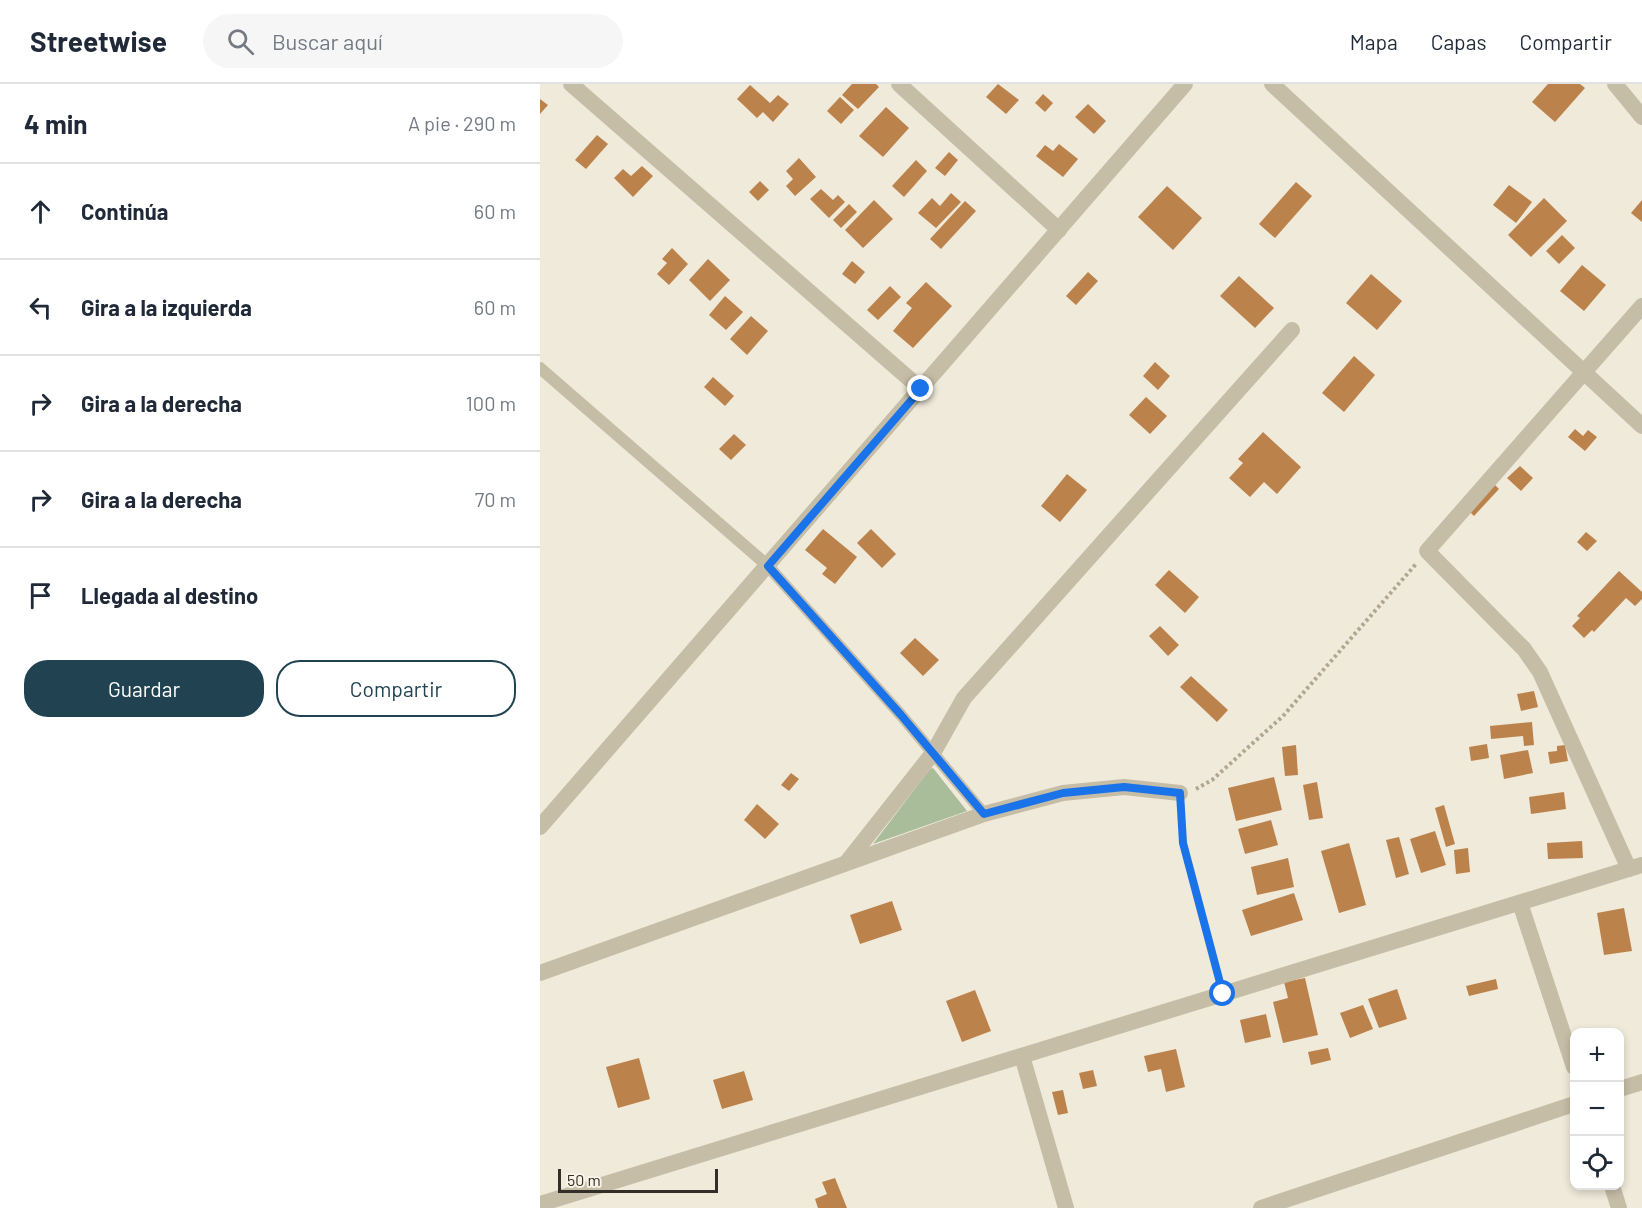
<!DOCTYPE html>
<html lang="es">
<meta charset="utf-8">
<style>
:root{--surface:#fff;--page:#f6f6f7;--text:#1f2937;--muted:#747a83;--line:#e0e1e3;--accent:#204251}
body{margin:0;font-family:Barlow,sans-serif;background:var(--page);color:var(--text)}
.controls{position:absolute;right:18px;bottom:18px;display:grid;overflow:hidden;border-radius:12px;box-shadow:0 3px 9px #0003}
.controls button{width:54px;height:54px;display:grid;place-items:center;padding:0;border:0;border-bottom:2px solid var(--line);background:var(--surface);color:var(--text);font:30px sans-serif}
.scale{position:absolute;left:18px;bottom:15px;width:160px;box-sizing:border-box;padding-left:6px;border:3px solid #332e27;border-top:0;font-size:16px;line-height:21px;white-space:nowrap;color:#332e27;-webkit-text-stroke:4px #f7f3e6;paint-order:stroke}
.stop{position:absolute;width:18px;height:18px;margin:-14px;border:4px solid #1a73e8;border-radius:50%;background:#fff}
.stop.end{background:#1a73e8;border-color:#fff;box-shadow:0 2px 6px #0008}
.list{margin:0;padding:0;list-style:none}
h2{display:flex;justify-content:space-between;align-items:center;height:78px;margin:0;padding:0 24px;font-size:26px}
h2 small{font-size:20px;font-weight:400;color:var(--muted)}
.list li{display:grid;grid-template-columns:39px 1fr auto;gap:18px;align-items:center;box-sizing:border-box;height:96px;padding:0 24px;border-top:2px solid var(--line)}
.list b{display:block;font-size:22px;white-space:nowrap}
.list em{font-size:20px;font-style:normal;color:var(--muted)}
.actions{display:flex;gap:12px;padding:18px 24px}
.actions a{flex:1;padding:14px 0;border:2px solid var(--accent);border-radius:24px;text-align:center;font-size:21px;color:var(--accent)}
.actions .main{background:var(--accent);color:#fff}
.icon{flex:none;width:33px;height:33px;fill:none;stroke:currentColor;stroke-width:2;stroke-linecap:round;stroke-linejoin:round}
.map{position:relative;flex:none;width:1102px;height:1124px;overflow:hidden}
header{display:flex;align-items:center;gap:36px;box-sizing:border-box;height:84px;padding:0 30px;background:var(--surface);border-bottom:2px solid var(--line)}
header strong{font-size:28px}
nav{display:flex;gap:33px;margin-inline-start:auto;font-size:21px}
.search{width:420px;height:54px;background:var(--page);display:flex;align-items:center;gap:15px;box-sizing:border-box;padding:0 21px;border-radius:33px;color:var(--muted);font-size:22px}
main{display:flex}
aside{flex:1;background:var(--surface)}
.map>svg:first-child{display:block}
.green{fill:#a9bd9b}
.building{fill:#bc824b}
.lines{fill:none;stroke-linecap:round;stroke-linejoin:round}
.path{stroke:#b1a791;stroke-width:4;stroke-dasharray:3 3;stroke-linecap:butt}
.service{stroke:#c6bda7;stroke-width:12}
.minor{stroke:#c6bda7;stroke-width:16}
.route{stroke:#1a73e8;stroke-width:8}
</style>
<header>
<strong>Streetwise</strong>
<div class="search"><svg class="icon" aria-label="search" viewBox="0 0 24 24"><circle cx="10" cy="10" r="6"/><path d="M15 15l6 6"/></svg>Buscar aquí</div>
<nav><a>Mapa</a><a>Capas</a><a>Compartir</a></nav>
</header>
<main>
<aside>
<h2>4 min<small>A pie · 290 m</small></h2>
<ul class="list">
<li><svg class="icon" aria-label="ahead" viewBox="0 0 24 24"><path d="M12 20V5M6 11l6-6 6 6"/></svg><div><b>Continúa</b></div><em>60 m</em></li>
<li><svg class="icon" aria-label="left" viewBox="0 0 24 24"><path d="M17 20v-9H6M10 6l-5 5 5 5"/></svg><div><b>Gira a la izquierda</b></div><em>60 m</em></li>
<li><svg class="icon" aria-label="right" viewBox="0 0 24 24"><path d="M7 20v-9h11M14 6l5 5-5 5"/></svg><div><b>Gira a la derecha</b></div><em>100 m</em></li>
<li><svg class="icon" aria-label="right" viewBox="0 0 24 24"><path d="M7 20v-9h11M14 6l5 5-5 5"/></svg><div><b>Gira a la derecha</b></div><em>70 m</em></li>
<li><svg class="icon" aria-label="arrive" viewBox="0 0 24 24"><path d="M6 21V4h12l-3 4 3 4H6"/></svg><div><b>Llegada al destino</b></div></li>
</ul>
<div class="actions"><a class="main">Guardar</a><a>Compartir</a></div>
</aside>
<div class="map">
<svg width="1102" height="1124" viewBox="0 0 1102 1124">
<rect width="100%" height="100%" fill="#efeada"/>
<path class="green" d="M393,684L427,727L333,760L390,685Z"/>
<g class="building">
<path d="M312,0H336L339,3L318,25L302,11Z"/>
<path d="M458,0L479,16L466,30L446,13Z"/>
<path d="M1008,0H1040L1045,4L1015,38L992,18Z"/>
<path d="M210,1L230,19L238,11L249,20L233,38L223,28L217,34L197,15Z"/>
<path d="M503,10L513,19L505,28L495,19Z"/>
<path d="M300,13L314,26L301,40L287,27Z"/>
<path d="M0,15L8,21L0,30Z"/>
<path d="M548,20L566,37L554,50L535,33Z"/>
<path d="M346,23L369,44L343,73L319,52Z"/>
<path d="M57,51L68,60L46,85L35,76Z"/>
<path d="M519,60L538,75L523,93L496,72L505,61L513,67Z"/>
<path d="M409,68L418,76L405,92L395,84Z"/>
<path d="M259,74L276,93L255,112L246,102L253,95L246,87Z"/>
<path d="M376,76L387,87L364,113L352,102Z"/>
<path d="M102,82L113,92L93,113L74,94L83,85L91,92Z"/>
<path d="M220,97L229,106L218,117L209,108Z"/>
<path d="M756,98L772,112L735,154L719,140Z"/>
<path d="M969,101L992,118L976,139L953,121Z"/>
<path d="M627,102L662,134L633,166L598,133Z"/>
<path d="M281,105L293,116L298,111L305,118L289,134L270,115Z"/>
<path d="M411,109L421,118L396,144L378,129L392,114L400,122Z"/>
<path d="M1004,114L1027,137L991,173L968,151Z"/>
<path d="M334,116L353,135L323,164L305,146Z"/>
<path d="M1102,116V138L1091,129Z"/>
<path d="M425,117L436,127L401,165L390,155Z"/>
<path d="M309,120L317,128L301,144L293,136Z"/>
<path d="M1022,151L1035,164L1019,180L1006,167Z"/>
<path d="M132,164L148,180L129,201L117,190L127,179L122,175Z"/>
<path d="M168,175L190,196L170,217L149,196Z"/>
<path d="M312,177L325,188L315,200L302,190Z"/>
<path d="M1042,181L1066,201L1044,227L1020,207Z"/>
<path d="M548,188L558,197L536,221L526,212Z"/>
<path d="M831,190L862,217L837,246L806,219Z"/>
<path d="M699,192L734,224L715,244L680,212Z"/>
<path d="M386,198L412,222L373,264L353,247L372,224L366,219Z"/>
<path d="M350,202L361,213L338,236L327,226Z"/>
<path d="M185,212L203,228L186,246L169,231Z"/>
<path d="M211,232L228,247L207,271L190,255Z"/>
<path d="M814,272L835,291L804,328L782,309Z"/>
<path d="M615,278L630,292L618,306L603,292Z"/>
<path d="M173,293L194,312L185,322L164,303Z"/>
<path d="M606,313L627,332L610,350L589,331Z"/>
<path d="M1035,345L1043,352L1048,346L1057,353L1045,367L1028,353Z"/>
<path d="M723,348L761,383L737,410L724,398L710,413L689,394L703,379L698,375Z"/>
<path d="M194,350L206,361L191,376L179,365Z"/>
<path d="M980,382L993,394L981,407L967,394Z"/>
<path d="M527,390L547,406L520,438L501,422Z"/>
<path d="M954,400L959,405L934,432L929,427Z"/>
<path d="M283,445L317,473L295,500L282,490L287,484L265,466Z"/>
<path d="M331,445L356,470L342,484L317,459Z"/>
<path d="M1046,448L1057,457L1047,467L1037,458Z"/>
<path d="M629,486L659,513L645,529L615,501Z"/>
<path d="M1079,487L1102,508V515L1095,522L1086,514L1054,548L1052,546L1044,554L1032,542L1040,534L1037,532Z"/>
<path d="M620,542L639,561L628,572L609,552Z"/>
<path d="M375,554L399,576L383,592L360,569Z"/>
<path d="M651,592L688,626L677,638L640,603Z"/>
<path d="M994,607L998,623L981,627L977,610Z"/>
<path d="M992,638L994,661L984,662L983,652L951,655L950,642Z"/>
<path d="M947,660L949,674L931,677L929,663Z"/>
<path d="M756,661L758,691L745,692L742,663Z"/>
<path d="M1025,661L1028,677L1010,680L1008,668L1017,667V662Z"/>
<path d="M988,666L993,689L964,695L960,671Z"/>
<path d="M251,689L259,695L249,707L241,701Z"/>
<path d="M734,693L742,726L696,737L688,704Z"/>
<path d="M777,698L783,734L769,736L763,701Z"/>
<path d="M1024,708L1026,725L991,730L989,713Z"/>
<path d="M217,720L239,740L225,755L204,736Z"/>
<path d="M904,721L915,760L906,763L895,724Z"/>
<path d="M731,736L738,761L705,770L698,745Z"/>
<path d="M895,747L906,781L881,789L870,755Z"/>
<path d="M859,753L869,790L856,794L846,756Z"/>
<path d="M1042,757L1043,774L1008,775L1007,759Z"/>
<path d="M809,759L826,821L799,829L781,767Z"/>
<path d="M928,764L930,788L916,790L914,766Z"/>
<path d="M748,774L754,803L717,811L711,783Z"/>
<path d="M754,809L763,836L711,852L702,826Z"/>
<path d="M352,817L362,846L320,860L310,831Z"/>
<path d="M1084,824L1092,867L1064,871L1057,829Z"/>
<path d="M765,894L778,951L743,959L733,918L748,914L744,898Z"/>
<path d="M956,895L958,905L929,912L926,902Z"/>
<path d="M857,905L867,935L839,944L828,915Z"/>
<path d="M435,906L451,947L422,958L406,917Z"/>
<path d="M823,921L833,945L810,954L800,929Z"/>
<path d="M726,930L731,953L705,959L700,936Z"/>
<path d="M788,964L791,976L771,981L768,968Z"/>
<path d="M636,965L645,1003L626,1008L621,985L608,988L604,972Z"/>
<path d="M99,974L110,1015L78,1024L66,983Z"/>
<path d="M553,986L557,1002L543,1005L539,989Z"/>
<path d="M204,987L213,1016L182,1025L173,996Z"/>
<path d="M523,1006L528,1029L518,1031L512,1008Z"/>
<path d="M295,1094L307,1124H278L275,1115L287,1110L282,1098Z"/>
</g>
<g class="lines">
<g class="path">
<path d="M656,705L672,696L743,632L876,480"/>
<path d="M641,727L643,759L678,892"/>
</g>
<path class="service" d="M0,284L228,482L361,631L444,730"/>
<g class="minor">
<path d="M31,0L381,305"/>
<path d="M359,0L519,146"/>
<path d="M732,0L1102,342"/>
<path d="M1075,0L1102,33"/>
<path d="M0,743L645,0"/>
<path d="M307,778L393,669L424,614L752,246"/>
<path d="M1089,785L1000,588L984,565L887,467L1102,222"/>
<path d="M980,819L1034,983"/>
<path d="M0,889L444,730L523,709L584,703L640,709"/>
<path d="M482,972L526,1124"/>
<path d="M1080,1005L1102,998"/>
<path d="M1072,1102L1079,1124"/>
<path d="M0,1120L1102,781"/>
<path d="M721,1124L1034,1020"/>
</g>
</g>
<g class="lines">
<path class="route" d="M381,305L228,482L361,631L444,730L523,709L584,703L640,709L643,759L683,910"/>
</g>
</svg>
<div class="controls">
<button>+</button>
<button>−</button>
<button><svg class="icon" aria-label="locate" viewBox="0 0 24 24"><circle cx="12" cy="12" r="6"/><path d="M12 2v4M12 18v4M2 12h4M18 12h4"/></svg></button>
</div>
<div class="scale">50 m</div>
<div class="stop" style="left:683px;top:910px"></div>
<div class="stop end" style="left:381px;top:305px"></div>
</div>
</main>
